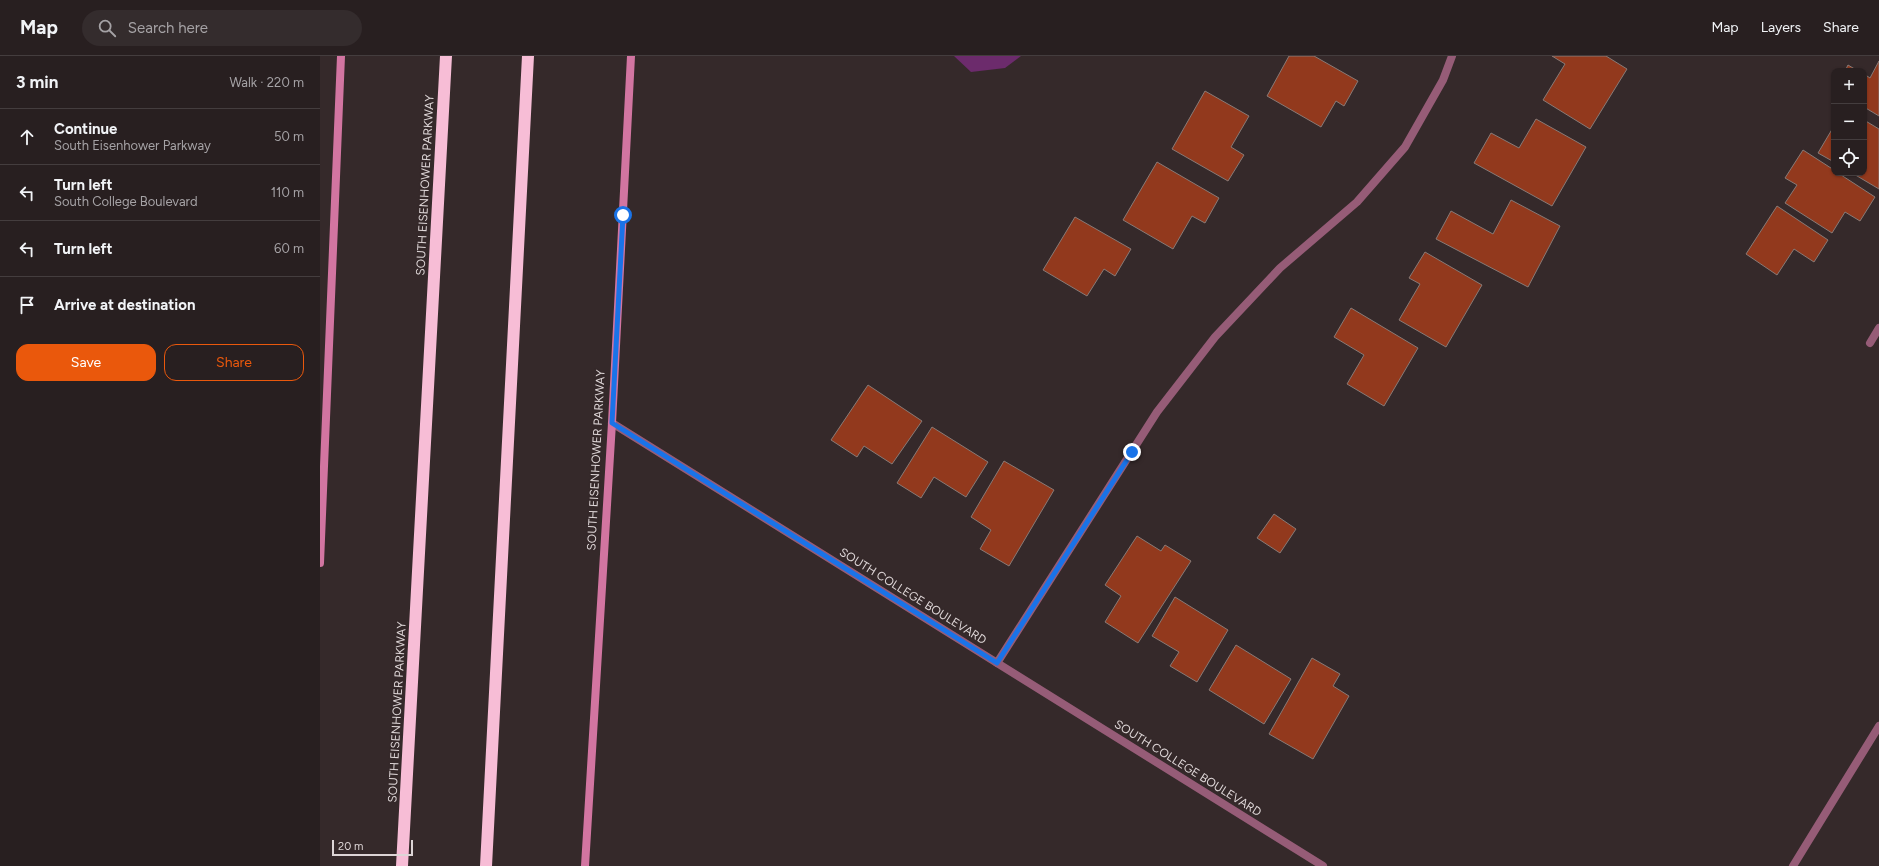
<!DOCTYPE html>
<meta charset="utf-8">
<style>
:root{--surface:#281f20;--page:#342c2d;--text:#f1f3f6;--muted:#a5a2a5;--line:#443d3e;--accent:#ea580c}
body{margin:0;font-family:Figtree,sans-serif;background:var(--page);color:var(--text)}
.controls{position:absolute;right:12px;top:12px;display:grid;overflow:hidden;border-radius:8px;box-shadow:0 1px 3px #0004}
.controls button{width:36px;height:36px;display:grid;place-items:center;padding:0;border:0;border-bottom:1px solid var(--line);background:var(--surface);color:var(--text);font:20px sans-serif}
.scale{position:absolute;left:12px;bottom:10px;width:81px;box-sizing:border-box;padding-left:4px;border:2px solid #ddd5d6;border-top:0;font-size:11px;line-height:14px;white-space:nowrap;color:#ddd5d6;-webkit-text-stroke:3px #35292a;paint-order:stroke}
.stop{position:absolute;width:12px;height:12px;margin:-9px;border:3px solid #1a73e8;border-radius:50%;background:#fff}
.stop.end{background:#1a73e8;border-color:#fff;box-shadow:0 1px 4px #0008}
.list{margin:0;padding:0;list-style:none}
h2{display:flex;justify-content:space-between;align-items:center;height:52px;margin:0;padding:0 16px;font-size:17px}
h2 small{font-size:13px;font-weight:400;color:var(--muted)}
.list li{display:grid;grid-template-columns:26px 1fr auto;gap:12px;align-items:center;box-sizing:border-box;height:56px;padding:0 16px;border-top:1px solid var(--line)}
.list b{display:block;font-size:15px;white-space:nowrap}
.list p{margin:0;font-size:13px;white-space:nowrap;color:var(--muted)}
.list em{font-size:13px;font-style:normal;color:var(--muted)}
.actions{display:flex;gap:8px;padding:12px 16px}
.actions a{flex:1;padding:9px 0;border:1px solid var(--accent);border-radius:12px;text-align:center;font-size:14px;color:var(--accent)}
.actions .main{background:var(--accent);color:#fff}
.icon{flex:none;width:22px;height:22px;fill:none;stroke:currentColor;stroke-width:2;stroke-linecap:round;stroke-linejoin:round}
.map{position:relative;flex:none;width:1559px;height:810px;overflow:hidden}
header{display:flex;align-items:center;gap:24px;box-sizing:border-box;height:56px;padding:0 20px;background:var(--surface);border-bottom:1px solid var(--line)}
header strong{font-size:19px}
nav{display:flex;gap:22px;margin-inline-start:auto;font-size:14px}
.search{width:280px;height:36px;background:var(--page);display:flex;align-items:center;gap:10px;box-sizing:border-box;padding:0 14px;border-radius:22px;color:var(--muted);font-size:15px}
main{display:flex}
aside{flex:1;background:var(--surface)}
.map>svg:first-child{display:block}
.water{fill:#6c2b6c}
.building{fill:#92391d;stroke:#887a76}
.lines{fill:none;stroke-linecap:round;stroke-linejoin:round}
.lane{stroke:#965c77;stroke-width:8}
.street{stroke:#965c77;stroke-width:8}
.secondary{stroke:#d275a1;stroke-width:8}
.highway{stroke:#f7bdd6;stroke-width:12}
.route{stroke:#1a73e8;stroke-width:5}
.labels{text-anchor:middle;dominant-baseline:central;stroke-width:3;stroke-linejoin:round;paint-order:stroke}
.street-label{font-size:12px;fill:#ddd5d6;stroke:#35292a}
</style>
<header>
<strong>Map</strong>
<div class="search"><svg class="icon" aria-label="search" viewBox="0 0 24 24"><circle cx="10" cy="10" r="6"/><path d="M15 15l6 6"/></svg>Search here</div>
<nav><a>Map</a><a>Layers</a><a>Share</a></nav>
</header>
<main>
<aside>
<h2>3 min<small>Walk · 220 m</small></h2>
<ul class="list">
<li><svg class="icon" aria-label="ahead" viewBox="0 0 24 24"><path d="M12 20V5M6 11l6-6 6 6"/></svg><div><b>Continue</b><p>South Eisenhower Parkway</p></div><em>50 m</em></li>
<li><svg class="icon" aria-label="left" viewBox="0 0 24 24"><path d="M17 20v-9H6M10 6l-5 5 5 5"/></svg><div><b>Turn left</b><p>South College Boulevard</p></div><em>110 m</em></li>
<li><svg class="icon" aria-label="left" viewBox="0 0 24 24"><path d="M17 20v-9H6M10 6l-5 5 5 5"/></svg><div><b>Turn left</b></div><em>60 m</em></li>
<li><svg class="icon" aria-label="arrive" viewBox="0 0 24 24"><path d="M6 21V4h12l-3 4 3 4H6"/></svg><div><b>Arrive at destination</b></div></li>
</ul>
<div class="actions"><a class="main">Save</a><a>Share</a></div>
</aside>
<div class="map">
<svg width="1559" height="810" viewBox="0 0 1559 810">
<rect width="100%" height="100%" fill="#35292a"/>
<path class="water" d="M634,0H701L685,12L651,16Z"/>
<g class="building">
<path d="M969,0H994L1038,25L1024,50L1016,45L1001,71L947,40Z"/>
<path d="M1232,0H1286L1307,13L1270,73L1223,44L1245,8Z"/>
<path d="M1559,5V60L1544,51V18L1550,22Z"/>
<path d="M1528,9L1538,15H1525Z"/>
<path d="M885,35L929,60L911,91L924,99L908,125L852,93Z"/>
<path d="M1216,63L1266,91L1232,150L1154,107L1171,77L1199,92Z"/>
<path d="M1544,64L1559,73V133L1532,117H1544Z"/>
<path d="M1514,70V106L1498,97Z"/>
<path d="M1483,94L1514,114V117H1518L1555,141L1540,165L1525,156L1512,177L1465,147L1477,129L1465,122Z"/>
<path d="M837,106L899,142L885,167L872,160L853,193L803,164Z"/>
<path d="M1191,144L1240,170L1208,231L1116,183L1131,155L1173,178Z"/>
<path d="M1457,150L1508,184L1494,206L1474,193L1457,219L1426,198Z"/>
<path d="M755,161L811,193L795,220L784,213L767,240L723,214Z"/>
<path d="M1105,196L1162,229L1126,291L1079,264L1100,228L1089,222Z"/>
<path d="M1031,252L1098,292L1064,350L1027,328L1044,299L1014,281Z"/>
<path d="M548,329L602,365L572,408L544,390L537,401L511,384Z"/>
<path d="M612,371L668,406L646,441L614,421L601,442L577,427Z"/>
<path d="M684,405L734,434L689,510L660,493L671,474L651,461Z"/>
<path d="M954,458L976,473L960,497L937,482Z"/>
<path d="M817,480L841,495L845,489L871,505L818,587L785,566L801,540L785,529Z"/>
<path d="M855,541L908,574L877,626L850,610L859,596L832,580Z"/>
<path d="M916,589L971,623L944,668L889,634Z"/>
<path d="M992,602L1020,618L1013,630L1029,640L993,703L949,678Z"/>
</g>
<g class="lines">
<path class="lane" d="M1473,810L1559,670"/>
<g class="street">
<path d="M1550,287L1559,272"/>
<path d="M292,367L1003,810"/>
<path d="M677,607L837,356L895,281L960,212L1037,146L1085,91L1123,24L1132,0"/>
</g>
<g class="secondary">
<path d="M0,507L21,0"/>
<path d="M265,810L292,367L311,0"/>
</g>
<g class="highway">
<path d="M82,810L126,0"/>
<path d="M166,810L208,0"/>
</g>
</g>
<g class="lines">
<path class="route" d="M303,159L292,367L677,607L812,396"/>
</g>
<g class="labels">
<g class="street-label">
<text transform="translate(105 129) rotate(-87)">SOUTH EISENHOWER PARKWAY</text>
<text transform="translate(276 404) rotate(-87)">SOUTH EISENHOWER PARKWAY</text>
<text transform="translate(593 540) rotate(32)">SOUTH COLLEGE BOULEVARD</text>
<text transform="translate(77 656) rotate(-87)">SOUTH EISENHOWER PARKWAY</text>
<text transform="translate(868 712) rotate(32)">SOUTH COLLEGE BOULEVARD</text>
</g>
</g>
</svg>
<div class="controls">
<button>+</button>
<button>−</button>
<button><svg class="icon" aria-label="locate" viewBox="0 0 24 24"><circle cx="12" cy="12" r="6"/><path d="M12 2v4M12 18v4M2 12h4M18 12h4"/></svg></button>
</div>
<div class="scale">20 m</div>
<div class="stop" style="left:303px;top:159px"></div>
<div class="stop end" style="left:812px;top:396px"></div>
</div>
</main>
